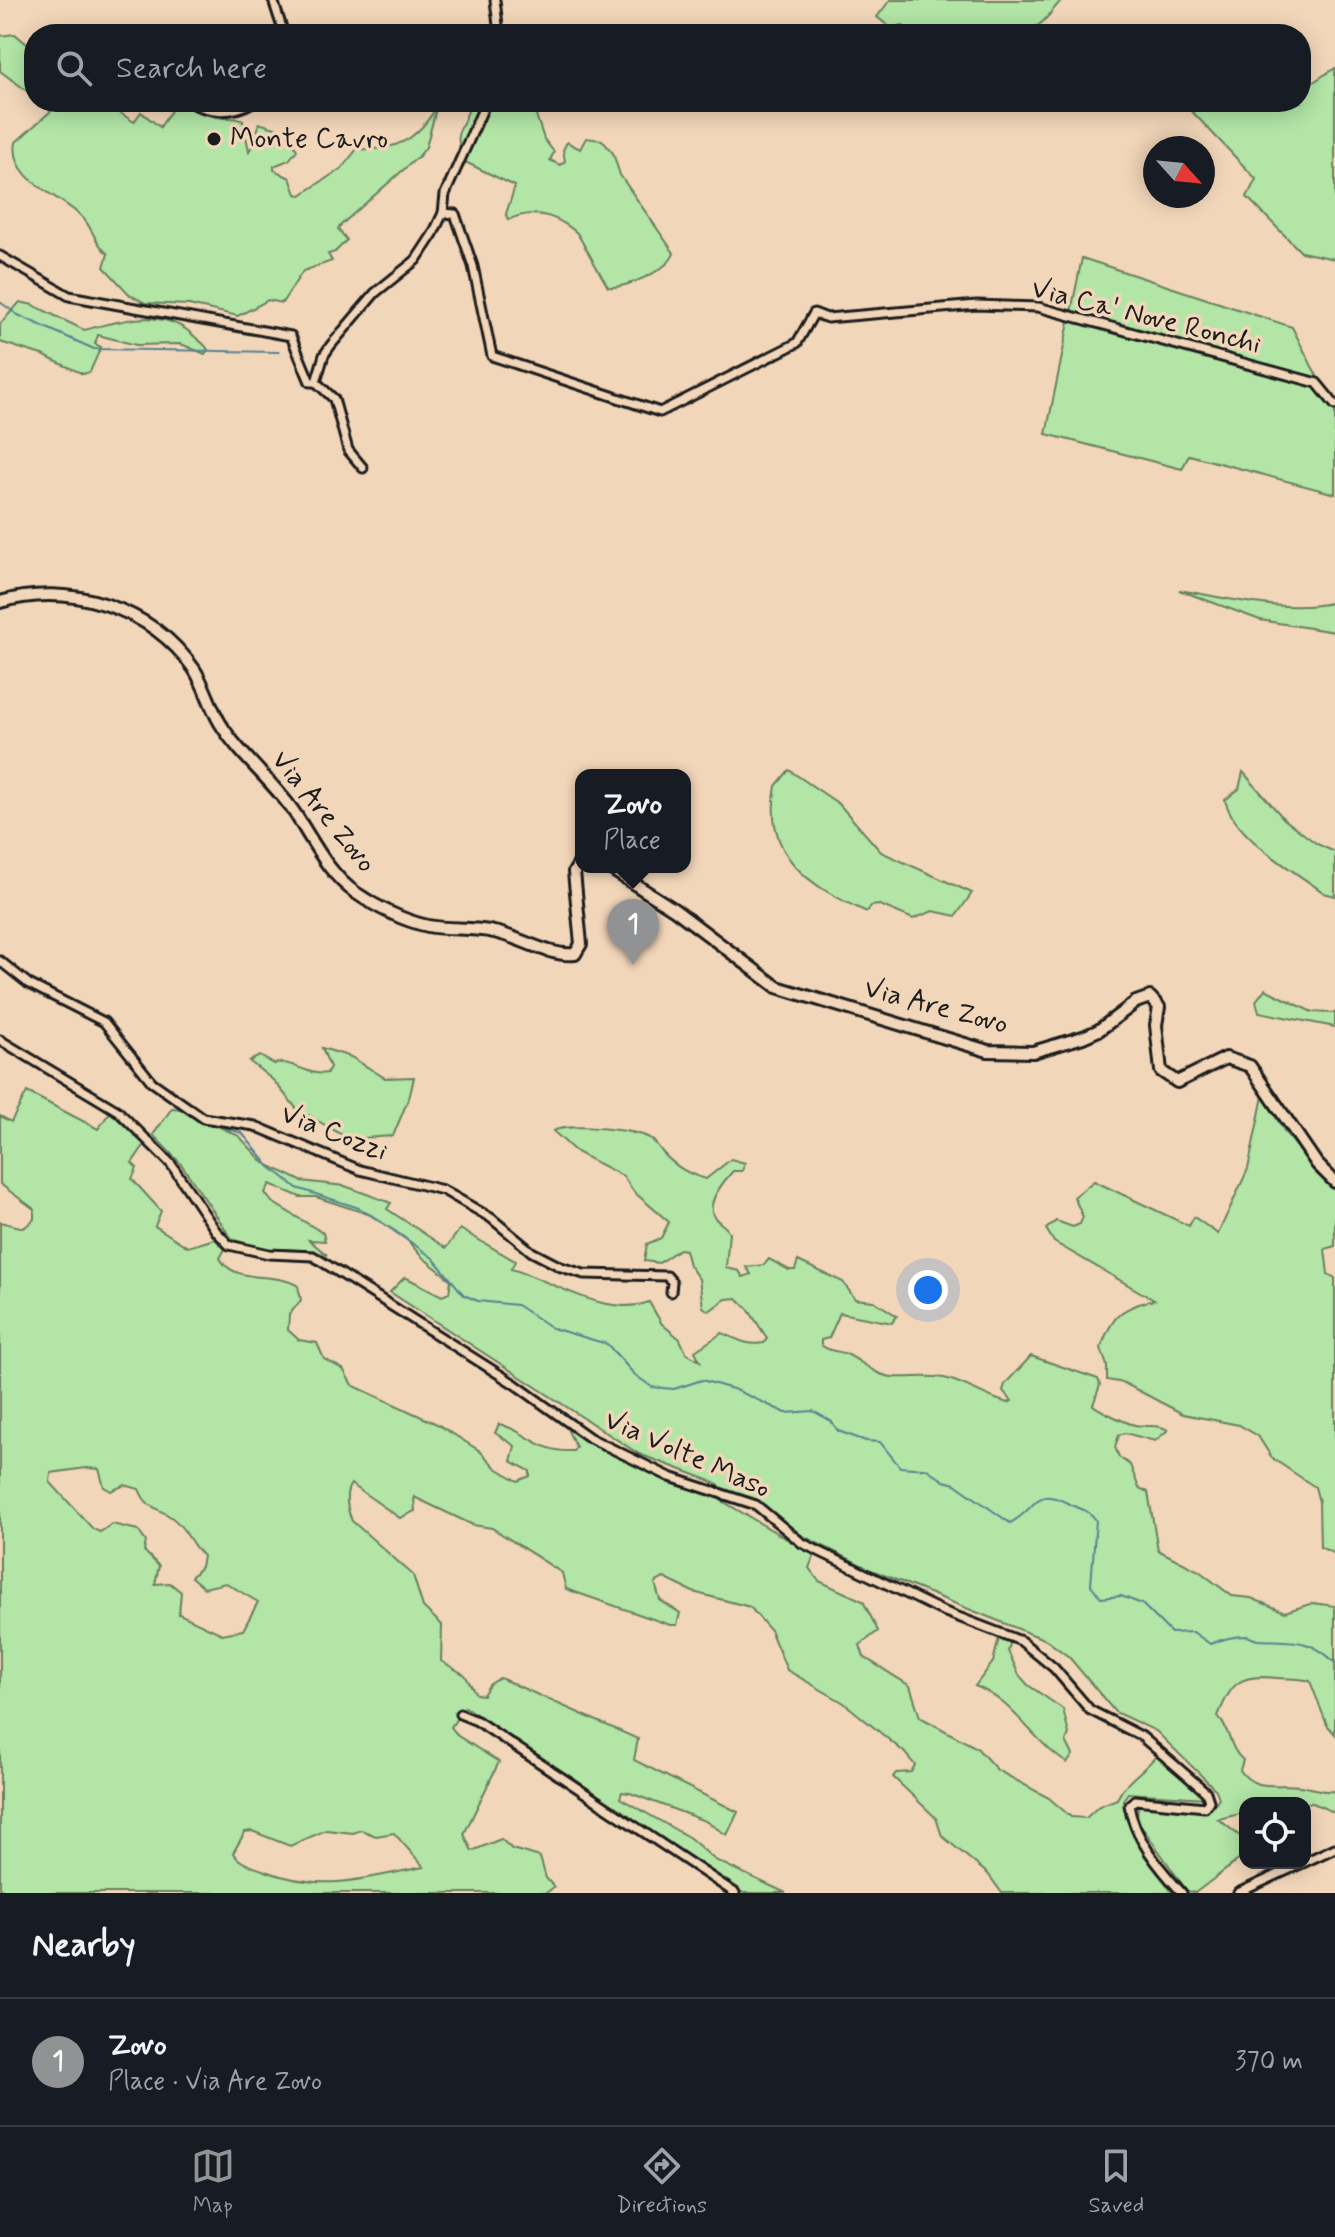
<!DOCTYPE html>
<meta charset="utf-8">
<style>
:root{--surface:#171b24;--page:#242831;--text:#f1f3f6;--muted:#9ea1a6;--line:#363941;--accent:#919294}
body{margin:0;font-family:Mynerve,sans-serif;background:var(--page);color:var(--text)}
.controls{position:absolute;right:24px;bottom:24px;display:grid;overflow:hidden;border-radius:16px;box-shadow:0 4px 20px #0003}
.controls button{width:72px;height:72px;display:grid;place-items:center;padding:0;border:0;border-bottom:2px solid var(--line);background:var(--surface);color:var(--text);font:40px sans-serif}
.compass{position:absolute;left:1143px;top:136px;width:72px;height:72px;border-radius:50%;background:var(--surface);box-shadow:0 4px 20px #0003;rotate:117deg}
.you{position:absolute;left:928px;top:1290px;width:28px;height:28px;margin:-20px;border:6px solid #fff;border-radius:50%;background:#1a73e8;box-shadow:0 0 0 12px #1a73e833}
.badge{display:grid;place-items:center;width:52px;height:52px;border-radius:50%;background:var(--accent);color:#fff;font-size:26px;font-weight:700}
.pin{position:absolute;translate:-50% -66px;filter:drop-shadow(0 2px 4px #0008)}
.pin::after{content:'';position:absolute;top:42px;width:28px;height:24px;background:inherit;clip-path:polygon(0 0,100% 0,50% 100%)}
.popup{position:absolute;left:575px;top:769px;width:116px;height:104px;box-sizing:border-box;display:grid;place-content:center;border-radius:16px;background:var(--surface);filter:drop-shadow(0 2px 6px #0005);font-size:26px;white-space:nowrap;color:var(--muted)}
.popup b{font-size:30px;color:var(--text)}
.popup::after{content:'';position:absolute;left:50%;top:100%;margin-left:-16px;border:16px solid transparent;border-top-color:var(--surface)}
.list{margin:0;padding:0;list-style:none}
h2{display:flex;justify-content:space-between;align-items:center;height:104px;margin:0;padding:0 32px;font-size:34px}
h2 small{font-size:26px;font-weight:400;color:var(--muted)}
.list li{display:grid;grid-template-columns:52px 1fr auto;gap:24px;align-items:center;box-sizing:border-box;height:128px;padding:0 32px;border-top:2px solid var(--line)}
.list b{display:block;font-size:30px;white-space:nowrap}
.list p{margin:0;font-size:26px;white-space:nowrap;color:var(--muted)}
.list em{font-size:26px;font-style:normal;color:var(--muted)}
.icon{flex:none;width:44px;height:44px;fill:none;stroke:currentColor;stroke-width:2;stroke-linecap:round;stroke-linejoin:round}
.map{position:relative;flex:none;width:1335px;height:1893px;overflow:hidden}
.search{position:absolute;background:var(--surface);box-shadow:0 4px 20px #0003;left:24px;right:24px;top:24px;height:88px;display:flex;align-items:center;gap:20px;box-sizing:border-box;padding:0 28px;border-radius:32px;color:var(--muted);font-size:30px}
.sheet{height:232px;background:var(--surface)}
nav{display:flex;justify-content:space-around;align-items:center;box-sizing:border-box;height:112px;border-top:2px solid var(--line);background:var(--surface);font-size:22px;color:var(--muted)}
nav a{display:grid;justify-items:center;gap:4px}
nav .on{color:var(--accent)}
.map>svg:first-child{display:block}
.green{fill:#b2e5a6;stroke:#678061;stroke-width:2;fill-rule:evenodd}
.lines{fill:none;stroke-linecap:round;stroke-linejoin:round}
.stream{stroke:#568390;stroke-width:2}
.street-casing{stroke:#1c1c1c;stroke-width:13}
.secondary-casing{stroke:#1c1c1c;stroke-width:16}
.street{stroke:#f2d6b9;stroke-width:7}
.secondary{stroke:#f2d6b9;stroke-width:10}
.poi-dot{fill:#1c1c1c;stroke:#f2d6b9;stroke-width:3}
.labels{text-anchor:middle;dominant-baseline:central;stroke-width:7;stroke-linejoin:round;paint-order:stroke}
.poi-label{font-size:28px;fill:#1c1c1c;stroke:#f2d6b9;text-anchor:start}
.street-label{font-size:28px;fill:#1c1c1c;stroke:#f2d6b9}
</style>
<div class="map">
<svg width="1335" height="1893" viewBox="0 0 1335 1893">
<rect width="100%" height="100%" fill="#f2d6b9"/>
<filter id="ink" filterUnits="userSpaceOnUse"><feTurbulence type="fractalNoise" baseFrequency=".0125" numOctaves="2"/><feDisplacementMap in="SourceGraphic" scale="16" xChannelSelector="R" yChannelSelector="G"/><feConvolveMatrix kernelMatrix="1 2 1 2 8 2 1 2 1" color-interpolation-filters="sRGB"/></filter>
<g filter="url(#ink)">
<g class="green">
<path d="M890,0H1062C1053,8 1047,21 1036,27C1014,40 934,34 905,34L903,25L891,28L877,17Z"/>
<path d="M15,34L34,50V96L0,71V36Z"/>
<path d="M1335,68V259L1301,252L1247,197L1256,179L1183,102H1301V90Z"/>
<path d="M42,102H103L134,122L141,112L160,127L177,102C192,102 202,113 216,117C225,119 233,116 243,121L249,151L256,140L259,123L285,131L297,150L289,160L274,166V170L290,178L296,194L301,195L342,168L357,149C395,151 417,141 437,106L426,147L419,156L342,224L338,229L347,240L335,252L328,254L332,261L303,271L282,303L268,300L238,316L189,305L145,303L130,295L104,267L108,254C95,244 93,229 83,218C61,195 9,181 16,142L51,111Z"/>
<path d="M472,102H526L525,108L536,115L544,139L554,152L550,160L560,165L565,161L563,150L567,142L580,149L586,138L602,140L613,153L620,175L674,253C669,270 625,289 608,287L577,233C557,216 533,208 508,220L506,214L515,186L461,160L458,134Z"/>
<path d="M1082,258L1292,327L1319,380L1335,401V494L1189,455L1182,469L1046,434Z"/>
<path d="M20,302L33,305L84,330C120,321 164,306 195,337C201,342 205,344 208,350L205,354L181,344L136,345L98,335L95,344L101,347L90,372L83,374L42,355L0,342V324Z"/>
<path d="M1179,590C1228,598 1286,614 1335,602V632L1260,620Z"/>
<path d="M789,770L839,804L881,852L972,893L956,916L933,911L913,919L880,905L871,906L867,912C811,887 762,857 776,786Z"/>
<path d="M1243,772L1284,819L1317,844L1335,852V896L1324,893C1294,870 1235,839 1225,800L1239,789Z"/>
<path d="M1265,989L1312,1012L1335,1013V1027L1259,1012L1256,1001Z"/>
<path d="M322,1048L351,1057L385,1078L414,1077L410,1095L393,1136L349,1139L296,1108L274,1081L249,1061L260,1056L274,1064C290,1058 308,1077 327,1073L330,1067Z"/>
<path d="M27,1092L98,1129L110,1112L145,1144L132,1163L137,1168L132,1179L161,1211L155,1226L188,1247L215,1239L225,1249L220,1258C234,1285 276,1271 298,1286L301,1300L289,1315L288,1330L299,1340L317,1343L324,1359L343,1369L352,1385L437,1424L480,1451L496,1468L518,1481L530,1476V1471L511,1461L515,1446L495,1433L499,1424C527,1431 539,1453 573,1451L576,1447L568,1431L575,1427L634,1465L705,1491L814,1555L809,1568L819,1581L863,1601L878,1631L860,1645L864,1657L910,1686L920,1717L977,1748L997,1770L1049,1798L1071,1817L1086,1818L1099,1806L1117,1799C1126,1779 1148,1769 1161,1750L1207,1798L1128,1793L1123,1800L1140,1839L1172,1893H1002L988,1874L942,1836L936,1818L893,1777L896,1773L911,1772L915,1765L904,1752L844,1703L787,1670L770,1630L750,1607L693,1592L664,1578L655,1583L660,1600L680,1613L677,1625H670L566,1589L562,1573L492,1528L473,1525L414,1497L415,1511L400,1518L351,1484C344,1493 347,1510 352,1521L413,1575L423,1607L442,1625L441,1661L465,1675L476,1694L483,1695L489,1685L500,1678L638,1739L634,1760L738,1812L727,1835L705,1821L630,1793L622,1792L620,1798L690,1838L715,1860L786,1893H743L465,1707L451,1727L458,1736L499,1762L464,1834L472,1851L501,1839L512,1849L540,1857L546,1878L554,1887L546,1893H6L0,1888V1222L24,1228L34,1219V1209L0,1184V1116L11,1122ZM86,1468L99,1469L104,1487L111,1491L125,1485L139,1489C147,1509 155,1506 171,1517C186,1527 190,1544 203,1556L201,1567L191,1577L204,1588L226,1583L258,1602L243,1630L222,1634L179,1614L181,1592L170,1583L155,1584L159,1566L144,1551L146,1542L138,1530L112,1524L100,1532L93,1529L50,1482L51,1473ZM326,1830L353,1833L361,1830L376,1836L394,1833L424,1867C363,1878 326,1893 265,1871C253,1866 240,1864 233,1853L245,1832L252,1831L290,1846Z"/>
<path d="M1263,1096L1286,1134L1335,1191V1246L1325,1249L1328,1274L1335,1278V1554L1320,1547L1319,1502L1315,1487L1272,1458L1258,1436L1239,1425L1183,1414L1124,1383L1107,1380V1366L1101,1348C1112,1315 1122,1307 1154,1300L1054,1242L1046,1229L1056,1221L1073,1227L1080,1224L1083,1217L1074,1197L1094,1181L1189,1226L1194,1217L1218,1234L1248,1169Z"/>
<path d="M172,1108L181,1109L239,1136L264,1163L301,1181L345,1186L391,1203L387,1209L446,1248L460,1229L515,1261L511,1269C555,1281 604,1318 649,1302L662,1324L680,1339L686,1353L700,1361L695,1351L722,1333C738,1339 746,1346 764,1343L767,1338L748,1309L737,1298L726,1299L709,1311L703,1307L699,1279L689,1265L685,1250L679,1249L659,1263L644,1261L647,1244L661,1238L669,1222L634,1192L623,1176L576,1152L553,1131C566,1123 637,1129 651,1139C655,1142 660,1149 663,1153C676,1167 688,1174 706,1179L731,1159L745,1163L742,1171H733C723,1182 704,1204 715,1218C720,1224 725,1225 729,1232L726,1268L739,1271L743,1277L751,1274L746,1267L764,1265L769,1259L789,1270H795L798,1261L843,1282L855,1299L874,1301L897,1316L892,1323L840,1313L829,1338L821,1340V1345C830,1352 834,1350 844,1353C860,1359 876,1377 894,1377C910,1378 928,1375 944,1378C967,1383 987,1398 1008,1403L1012,1401L1003,1391L1005,1384L1031,1356L1098,1379L1100,1385L1093,1405C1099,1410 1128,1424 1135,1425C1148,1428 1156,1423 1168,1430L1155,1441L1125,1433L1119,1435L1115,1447L1119,1457L1130,1465L1139,1488L1148,1492L1158,1550L1199,1571L1232,1596L1251,1598L1285,1612L1313,1603L1335,1606V1734L1327,1725L1310,1681C1298,1678 1288,1679 1277,1678C1239,1674 1232,1682 1218,1716C1230,1730 1230,1750 1243,1760L1240,1770C1254,1792 1278,1783 1299,1786C1312,1787 1323,1793 1335,1791V1813L1313,1803H1245V1813L1218,1819L1245,1840V1855L1195,1893L1187,1891L1137,1820L1138,1805L1211,1809L1219,1798L1216,1790L1156,1731L1115,1712L1069,1657L1046,1640L869,1569L797,1533L711,1481L639,1454L390,1292L405,1277L442,1296L449,1293L451,1280L421,1256L408,1241L371,1215L316,1197H300L270,1184L265,1193L272,1202L323,1233L325,1241L309,1240L327,1255L306,1250L259,1249L232,1239L181,1164L153,1135Z"/>
<path d="M1000,1634L1012,1637L1008,1651L1019,1675L1028,1685L1063,1709L1069,1734L1066,1741L1073,1755L1067,1763C1032,1741 1014,1701 975,1686L993,1662Z"/>
</g>
<g class="lines">
<g class="stream">
<path d="M0,302L18,315L94,349L279,352"/>
<path d="M115,1041L141,1073"/>
<path d="M163,1094L197,1118"/>
<path d="M206,1122L242,1133L269,1166L297,1188L359,1208L395,1231L433,1258L464,1295L478,1301L517,1305L552,1328L607,1344L635,1375L652,1387L674,1389L702,1380L736,1390L786,1413L813,1411L831,1421L838,1431L866,1441L880,1442L900,1467L927,1469L944,1481L955,1484L1010,1523C1039,1508 1033,1485 1069,1504C1080,1509 1088,1509 1096,1520L1091,1585L1101,1598L1121,1596L1142,1604L1171,1633L1193,1632L1210,1644C1222,1639 1234,1636 1247,1636C1251,1637 1254,1640 1259,1640C1290,1642 1310,1637 1335,1663"/>
</g>
<g class="street-casing">
<g id="street">
<path d="M273,0L284,34"/>
<path d="M495,0L499,34"/>
<path d="M189,102C210,113 232,114 253,102"/>
<path d="M443,213L455,214L473,266L492,356L660,412L797,343L814,313L827,318L977,305L1038,307L1317,383L1335,405"/>
<path d="M0,256L69,296L291,336L310,382H316L324,355L331,345L375,293L416,260L433,234L443,213L445,194L486,102"/>
<path d="M316,382L334,399L348,450L363,468"/>
<path d="M0,961L29,984L104,1022L152,1082L203,1118L255,1126L360,1170L443,1190L491,1218L532,1252L561,1267L584,1274L667,1276L672,1282L671,1292"/>
<path d="M0,1040L118,1111L171,1164L216,1231L229,1245L269,1254L313,1256L516,1385L590,1438L670,1477L756,1505L802,1543L940,1610L1021,1641L1054,1668L1090,1710L1141,1736L1206,1792L1209,1801L1205,1807L1135,1800L1129,1805C1134,1838 1160,1869 1182,1893"/>
<path d="M460,1714L477,1721L735,1893"/>
<path d="M1238,1893L1335,1848"/>
</g>
</g>
<g class="secondary-casing">
<g id="secondary">
<path d="M0,602C69,582 151,607 194,669C205,686 210,706 220,723C240,756 272,780 294,812C312,839 328,874 356,893C376,907 404,921 428,926C449,930 472,927 494,932C520,937 549,957 575,954L581,944L574,872L581,861"/>
<path d="M608,867L675,910L777,987L988,1051L1033,1052L1083,1037L1099,1030L1136,1002L1150,997L1159,1007L1156,1025L1161,1071L1177,1082L1226,1058L1250,1066L1317,1164L1335,1182"/>
</g>
</g>
<use href="#street" class="street"/>
<use href="#secondary" class="secondary"/>
</g>
</g>
<circle class="poi-dot" cx="214" cy="139" r="8"/>
<g class="labels">
<g class="poi-label">
<text x="230" y="139">Monte Cavro</text>
</g>
<g class="street-label">
<text transform="translate(1146 317) rotate(14)">Via Ca' Nove Ronchi</text>
<text transform="translate(323 812) rotate(51)">Via Are Zovo</text>
<text transform="translate(936 1007) rotate(15)">Via Are Zovo</text>
<text transform="translate(334 1133) rotate(21)">Via Cozzi</text>
<text transform="translate(687 1455) rotate(24)">Via Volte Maso</text>
</g>
</g>
</svg>
<div class="controls">
<button><svg class="icon" aria-label="locate" viewBox="0 0 24 24"><circle cx="12" cy="12" r="6"/><path d="M12 2v4M12 18v4M2 12h4M18 12h4"/></svg></button>
</div>
<svg class="compass" viewBox="-18 -18 36 36"><path d="M0-13l5 13h-10z" fill="#e53935"/><path d="M0 13l5-13h-10z" fill="#9ea1a6"/></svg>
<div class="you"></div>
<div class="pin badge" style="left:633px;top:965px">1</div>
<div class="popup"><b>Zovo</b>Place</div>
<div class="search"><svg class="icon" aria-label="search" viewBox="0 0 24 24"><circle cx="10" cy="10" r="6"/><path d="M15 15l6 6"/></svg>Search here</div>
</div>
<section class="sheet">
<h2>Nearby<small></small></h2>
<ul class="list">
<li><span class="badge">1</span><div><b>Zovo</b><p>Place · Via Are Zovo</p></div><em>370 m</em></li>
</ul>
</section>
<nav>
<a class="on"><svg class="icon" aria-label="map" viewBox="0 0 24 24"><path d="M3 6l6-2 6 2 6-2v14l-6 2-6-2-6 2zM9 4v14M15 6v14"/></svg>Map</a>
<a><svg class="icon" aria-label="directions" viewBox="0 0 24 24"><path d="M12 3l9 9-9 9-9-9zM9 14v-3h6M13 9l2 2-2 2"/></svg>Directions</a>
<a><svg class="icon" aria-label="saved" viewBox="0 0 24 24"><path d="M7 4h10v16l-5-4-5 4z"/></svg>Saved</a>
</nav>
